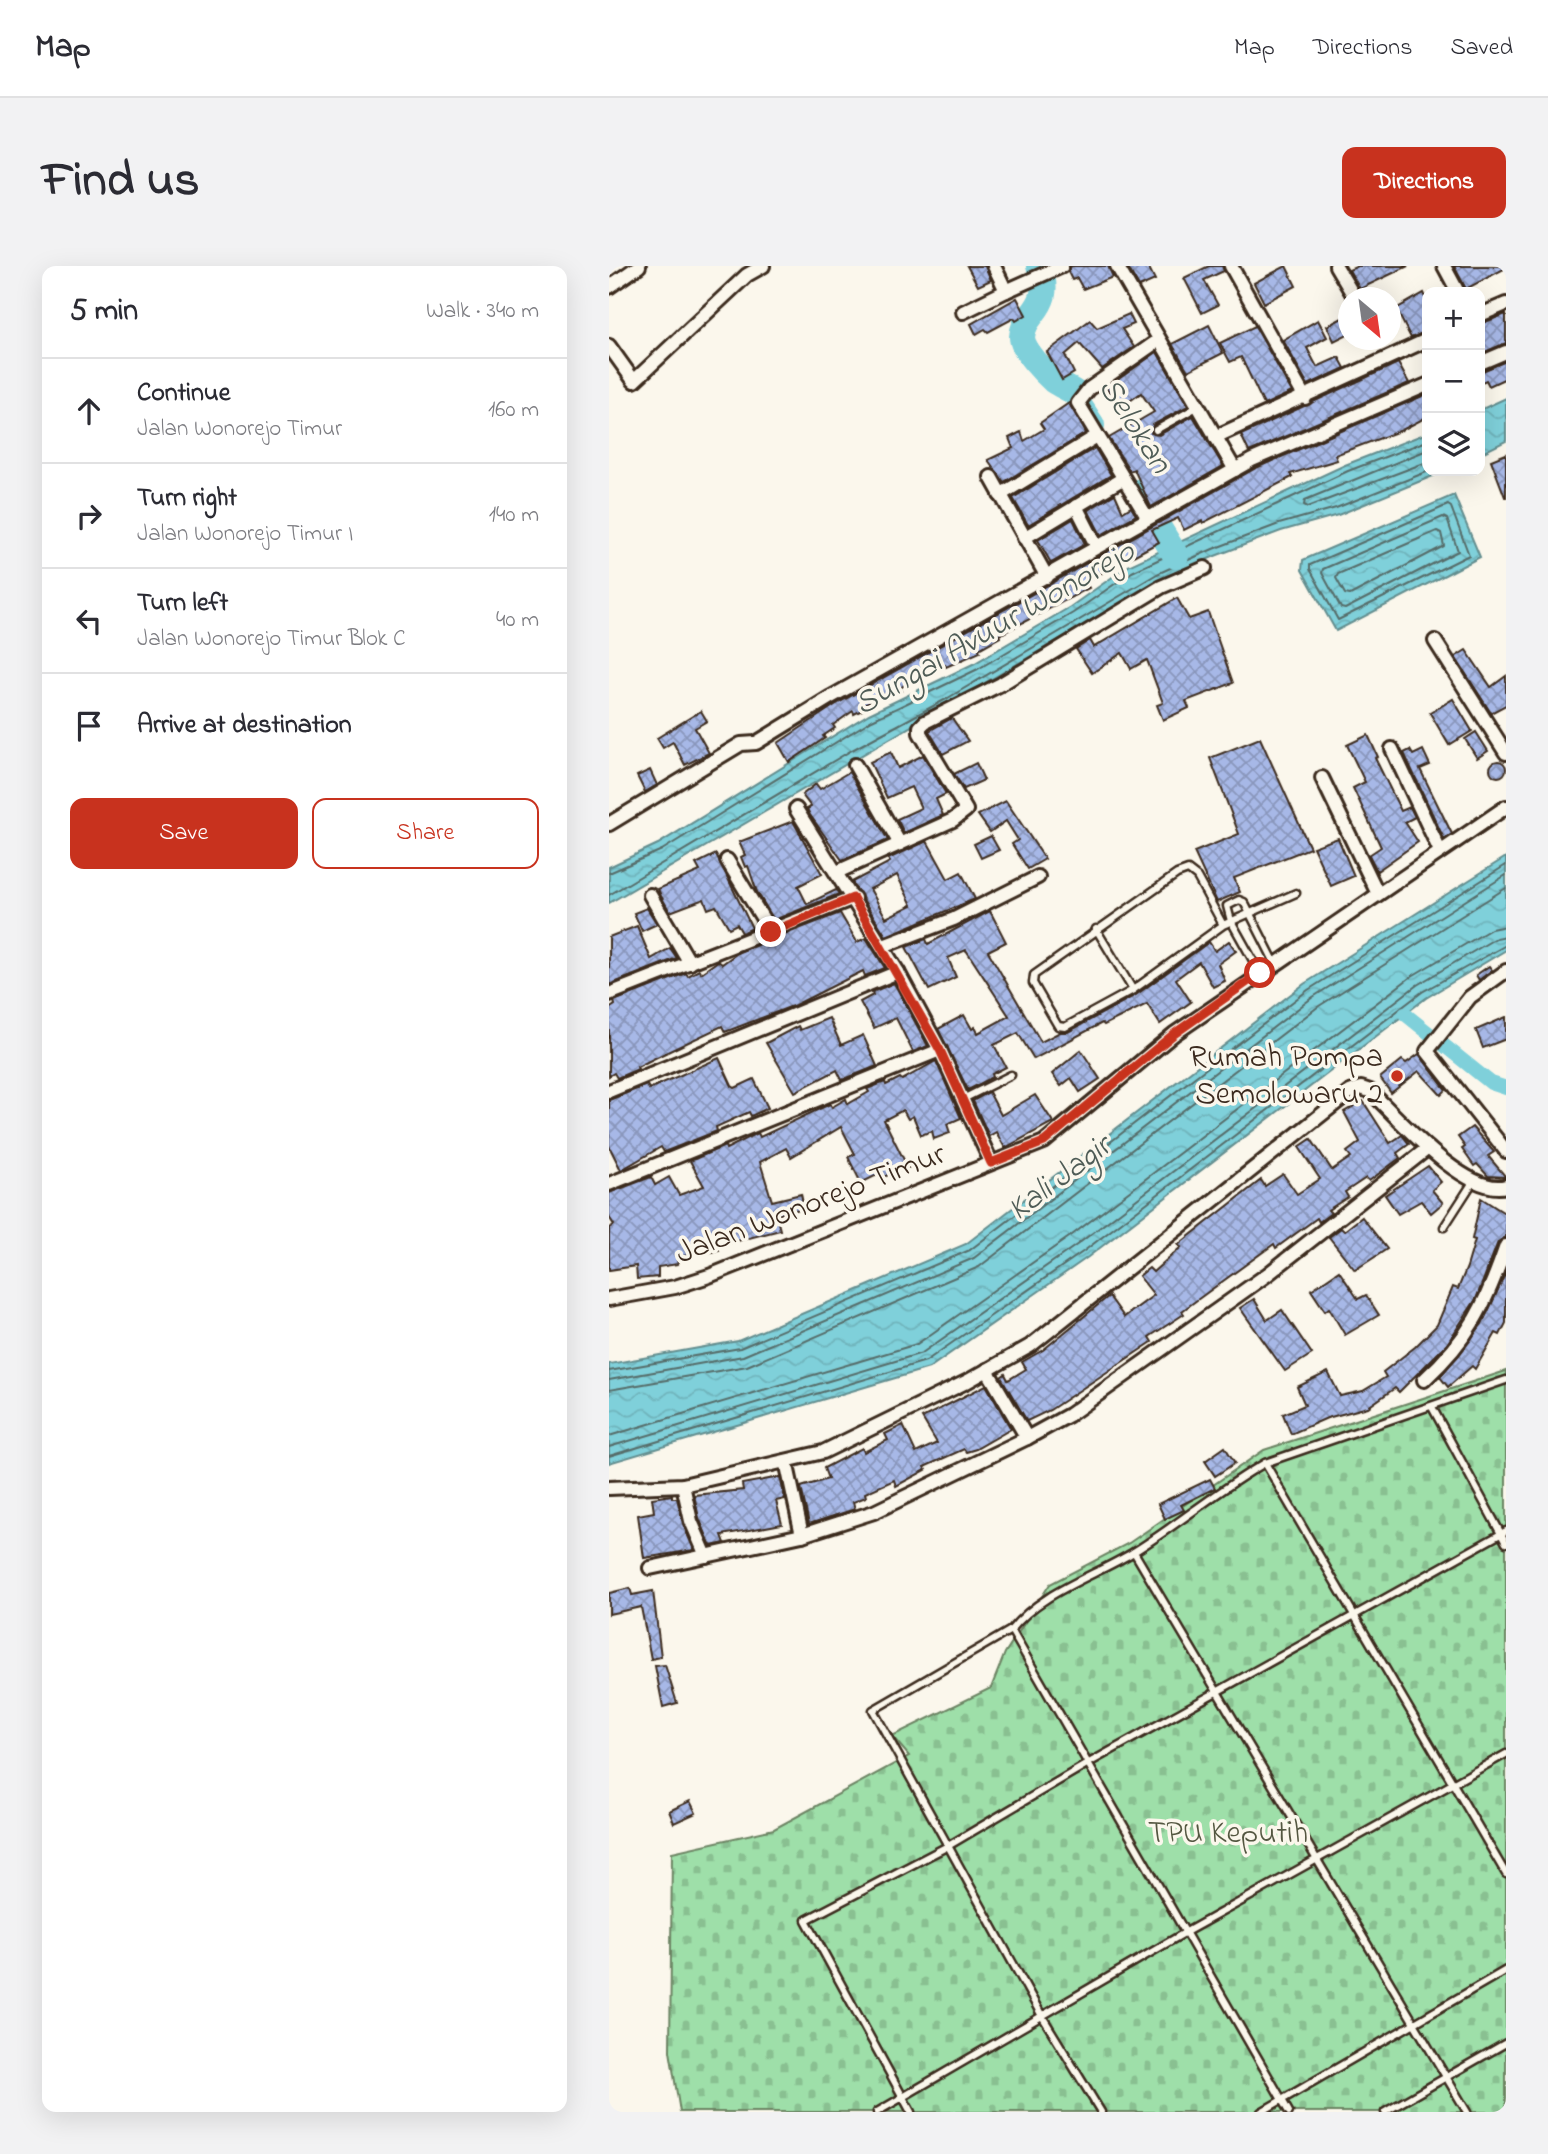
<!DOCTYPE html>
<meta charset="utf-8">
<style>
:root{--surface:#fff;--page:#f2f2f3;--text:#2b2b33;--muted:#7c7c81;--line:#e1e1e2;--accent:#c8321e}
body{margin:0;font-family:"Indie Flower",sans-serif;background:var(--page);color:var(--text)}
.controls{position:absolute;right:21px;top:21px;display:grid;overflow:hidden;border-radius:14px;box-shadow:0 7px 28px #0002}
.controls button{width:63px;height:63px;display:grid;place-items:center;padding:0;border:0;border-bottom:2px solid var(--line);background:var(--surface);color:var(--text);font:35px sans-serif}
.compass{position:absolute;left:729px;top:21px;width:63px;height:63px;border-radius:50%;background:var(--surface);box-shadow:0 7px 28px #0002;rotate:151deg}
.stop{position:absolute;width:21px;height:21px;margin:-16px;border:5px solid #c8321e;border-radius:50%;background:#fff}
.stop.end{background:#c8321e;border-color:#fff;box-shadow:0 2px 7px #0008}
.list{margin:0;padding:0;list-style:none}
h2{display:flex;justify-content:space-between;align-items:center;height:91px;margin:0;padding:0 28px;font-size:30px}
h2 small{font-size:23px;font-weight:400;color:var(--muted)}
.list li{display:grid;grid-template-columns:46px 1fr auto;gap:21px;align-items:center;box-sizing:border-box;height:105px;padding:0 28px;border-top:2px solid var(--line)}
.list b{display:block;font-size:26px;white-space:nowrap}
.list p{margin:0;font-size:23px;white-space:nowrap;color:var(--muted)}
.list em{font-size:23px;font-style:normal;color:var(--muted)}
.actions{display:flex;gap:14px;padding:21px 28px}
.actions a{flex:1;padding:16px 0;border:2px solid var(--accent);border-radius:14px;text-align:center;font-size:24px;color:var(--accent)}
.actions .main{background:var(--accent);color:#fff}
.icon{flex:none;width:38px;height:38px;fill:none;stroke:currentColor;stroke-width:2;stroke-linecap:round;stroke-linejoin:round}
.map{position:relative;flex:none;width:897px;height:1846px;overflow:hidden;border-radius:14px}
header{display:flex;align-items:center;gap:42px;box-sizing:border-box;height:98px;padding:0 35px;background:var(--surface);border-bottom:2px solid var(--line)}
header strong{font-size:33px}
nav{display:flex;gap:38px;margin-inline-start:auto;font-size:24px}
.intro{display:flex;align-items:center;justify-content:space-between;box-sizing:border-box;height:168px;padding:0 42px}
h1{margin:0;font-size:49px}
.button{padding:18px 32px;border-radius:14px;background:var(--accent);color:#fff;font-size:24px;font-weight:700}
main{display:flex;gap:42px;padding:0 42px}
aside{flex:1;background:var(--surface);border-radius:14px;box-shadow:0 7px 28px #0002}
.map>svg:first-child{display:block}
.cemetery{fill:url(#cemetery-stones);stroke:#6c8464;stroke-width:2}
.water{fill:url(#water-waves);stroke:#648e8f;stroke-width:2}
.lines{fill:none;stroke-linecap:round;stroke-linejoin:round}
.shore{stroke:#566c69;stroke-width:2}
.canal{stroke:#7fd0da;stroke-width:14}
.river{stroke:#7fd0da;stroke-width:26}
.building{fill:url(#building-cross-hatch);stroke:#3b2a1e;stroke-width:2;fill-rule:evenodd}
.lane-casing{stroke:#3b2a1e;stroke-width:11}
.street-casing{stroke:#3b2a1e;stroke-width:18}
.lane{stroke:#fbf7ec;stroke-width:6}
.street{stroke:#fbf7ec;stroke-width:12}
.route{stroke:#c8321e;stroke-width:9}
.poi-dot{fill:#c8321e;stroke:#fbf7ec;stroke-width:2.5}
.labels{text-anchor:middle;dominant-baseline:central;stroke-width:7;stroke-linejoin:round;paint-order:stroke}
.poi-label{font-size:32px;fill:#3b2a1e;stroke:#fbf7ec;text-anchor:end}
.street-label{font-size:32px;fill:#3b2a1e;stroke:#fbf7ec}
.park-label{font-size:32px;fill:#545741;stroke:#fbf7ec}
.water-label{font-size:33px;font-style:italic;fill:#4f5c56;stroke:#fbf7ec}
</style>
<header>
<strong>Map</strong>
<nav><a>Map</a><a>Directions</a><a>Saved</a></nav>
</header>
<div class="intro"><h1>Find us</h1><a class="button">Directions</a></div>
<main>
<aside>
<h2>5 min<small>Walk · 340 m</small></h2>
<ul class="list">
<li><svg class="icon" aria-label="ahead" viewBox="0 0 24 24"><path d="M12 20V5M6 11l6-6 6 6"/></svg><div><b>Continue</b><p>Jalan Wonorejo Timur</p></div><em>160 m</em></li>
<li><svg class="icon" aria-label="right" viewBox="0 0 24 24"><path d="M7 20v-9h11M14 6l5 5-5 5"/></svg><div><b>Turn right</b><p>Jalan Wonorejo Timur I</p></div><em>140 m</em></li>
<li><svg class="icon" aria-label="left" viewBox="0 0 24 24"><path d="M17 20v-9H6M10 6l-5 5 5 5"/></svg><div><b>Turn left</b><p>Jalan Wonorejo Timur Blok C</p></div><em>40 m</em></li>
<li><svg class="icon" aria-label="arrive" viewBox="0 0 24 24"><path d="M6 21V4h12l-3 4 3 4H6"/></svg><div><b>Arrive at destination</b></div></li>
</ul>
<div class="actions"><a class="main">Save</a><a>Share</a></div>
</aside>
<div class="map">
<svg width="897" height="1846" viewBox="0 0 897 1846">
<defs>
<pattern id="cemetery-stones" width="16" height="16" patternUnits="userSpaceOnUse" patternTransform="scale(1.75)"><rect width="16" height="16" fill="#9edfa9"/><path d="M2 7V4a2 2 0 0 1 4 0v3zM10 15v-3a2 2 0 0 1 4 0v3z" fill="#89c091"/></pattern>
<pattern id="water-waves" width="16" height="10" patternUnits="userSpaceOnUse" patternTransform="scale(1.75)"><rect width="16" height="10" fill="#7fd0da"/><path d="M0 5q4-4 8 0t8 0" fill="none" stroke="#6fb3bb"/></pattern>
<pattern id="building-cross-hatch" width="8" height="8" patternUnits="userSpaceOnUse" patternTransform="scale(1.75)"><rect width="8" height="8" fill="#a7b8e7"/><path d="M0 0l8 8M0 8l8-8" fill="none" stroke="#8996bb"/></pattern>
</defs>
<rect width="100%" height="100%" fill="#fbf7ec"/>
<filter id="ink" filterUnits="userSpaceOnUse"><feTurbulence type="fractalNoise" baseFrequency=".0143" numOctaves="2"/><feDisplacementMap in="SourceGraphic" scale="14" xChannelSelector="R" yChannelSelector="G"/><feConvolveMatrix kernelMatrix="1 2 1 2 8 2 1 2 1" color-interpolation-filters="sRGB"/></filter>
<g filter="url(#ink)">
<path class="cemetery" d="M897,1105V1846H71L61,1785L63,1586L165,1563L300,1490L283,1470L382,1422L396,1387L441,1318L520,1277L655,1184Z"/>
<g class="water">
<path d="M897,132V175L871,188V144Z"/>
<path d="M818,167V205H836L729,249L672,265L606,290L552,314L0,637V601L49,578L260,448L366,397L461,341L519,300L736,199Z"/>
<path d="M845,229L871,291L727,365L693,304L694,294Z"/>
<path d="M897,591V684L817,732L479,991L320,1102L0,1197V1098L129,1075L357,978L695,718Z"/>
</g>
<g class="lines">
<g class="shore">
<path d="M818,184L696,234L695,239L699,241L818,196"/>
<path d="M839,239L842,241L860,289L729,354L701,303V299Z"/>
<path d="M834,251L838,253L849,285L736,343L732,342L713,307L714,303Z"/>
<path d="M828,265L832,267L835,280L741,329L736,328L727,312L729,308Z"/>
<path d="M0,607L53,584L263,454L369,403L464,347L523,306L739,205L818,175"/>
<path d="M0,629L243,484L339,432L548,308L604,283L670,258L727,242L820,205"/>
<path d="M0,1105L131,1082L361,984L699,724L897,599"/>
<path d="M0,1114L134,1090L365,992L704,731L897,609"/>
<path d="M0,1124L138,1100L370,1001L710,740L897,622"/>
<path d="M0,1170L308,1078L463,969L803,710L882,663L897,660"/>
<path d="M0,1181L313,1087L469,978L808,719L887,672L897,670"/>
<path d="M0,1190L317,1095L475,985L813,726L897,679"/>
</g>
<path class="canal" d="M796,748L882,817L897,822"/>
<g class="river">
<path d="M430,0C446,43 415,44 413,71C413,84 436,107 445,115C452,120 462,123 469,129L470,139L483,159"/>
<path d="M528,226L567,290"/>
</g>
</g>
<g class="building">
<path d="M358,0H376L382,14L369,20Z"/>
<path d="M462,0H499L504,11L474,23L468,12L463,14L459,6Z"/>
<path d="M518,0H539L546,14L530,21Z"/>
<path d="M600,0H613L615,5L595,14L609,39L593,47L575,12Z"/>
<path d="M677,0L687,20L655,37L645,17Z"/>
<path d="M749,0H799L751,23L740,4Z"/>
<path d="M845,0H897V2L857,23Z"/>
<path d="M815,27L818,34V65L802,72L787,43Z"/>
<path d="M408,32L417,49L407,55L405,52L379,66L376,63L367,68L362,58Z"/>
<path d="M520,48L525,58L513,63L525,81L493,103L470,77L456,89L465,107L453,114L438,86L481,54L488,62Z"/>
<path d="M897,48V77L871,88V58Z"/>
<path d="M739,49V68L725,75L718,60Z"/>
<path d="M709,54L718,71L698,82L708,101L730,91L736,102L699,119L674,74Z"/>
<path d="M600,59L614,87L579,105L563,78Z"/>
<path d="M646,60L683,126L655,139L632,91L621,96L611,77Z"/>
<path d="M548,86L579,140L544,159L542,167L550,169L584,150L614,200L542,241L525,203L521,205L500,172L545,146L532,127L511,142L497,122Z"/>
<path d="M897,95V112L880,120L877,114L871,117V106Z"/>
<path d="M789,97L800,117L640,186L632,169Z"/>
<path d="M818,128V151L793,164L726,189L728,194L681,208L683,211L594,257L593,255L575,264L569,252L543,264L550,276L476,316L480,322L390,369L391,371L370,383L371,386L337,401L336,399L324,404L301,415L290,423L292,425L281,431L279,427L255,439L257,442L245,448L244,445L224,459L226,462L214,470L216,472L180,496L169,477L226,439L647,202Z"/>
<path d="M460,137L477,167L395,216L379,194L404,182L400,172L412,166L415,175L435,163L431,157Z"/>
<path d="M486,182L502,209L419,259L404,232Z"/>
<path d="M897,188V231H896L882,194Z"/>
<path d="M506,228L514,246L522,241L527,249L492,269L479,244Z"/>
<path d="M464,253L476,278L442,297L429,274Z"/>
<path d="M568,332L580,353L599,346L624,417L577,435L580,442L554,454L548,439L554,437L538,394L522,403L513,387L483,407L467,383L481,374L485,381Z"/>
<path d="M857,384L882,421L897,410V439L882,447L846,391Z"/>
<path d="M844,433L863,465L840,479L821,447Z"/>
<path d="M92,445L98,455L86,462L100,487L76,499L64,476L54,482L48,472Z"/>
<path d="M343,452L359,475L334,488L320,465Z"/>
<path d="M867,466L879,485L868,492L856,473Z"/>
<path d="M759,469L769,491L766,492L792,545L801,541L806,551L796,556L809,576L768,605L760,589L772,581L744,522L756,516L738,479Z"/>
<path d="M651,472L701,582L625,612L631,626L608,636L585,586L630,568L601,492Z"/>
<path d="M801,484L804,489L814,484L821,499L811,503L843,568L835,573L795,487Z"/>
<path d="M282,486L289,502L314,489L337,528L327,533L334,549L295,567L288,553L312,542L302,521L278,532L261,496Z"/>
<circle cx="889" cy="503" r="8"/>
<path d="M367,497L375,514L355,523L345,508Z"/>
<path d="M41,504L48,519L36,526L28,510Z"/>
<path d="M240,506L279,574L233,594L201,549L198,543L202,541L193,529L207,518L211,523Z"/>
<path d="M397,535L436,593L419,603L403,578L409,574L397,555L381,566L369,549Z"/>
<path d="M184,555L213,608L189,620L198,638L227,624L230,628L165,654L148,626L139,600L136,601L132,591L136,589L130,576Z"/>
<path d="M382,570L390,584L372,592L365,578Z"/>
<path d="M729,572L745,610L722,620L704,581Z"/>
<path d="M318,575L339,613L352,606L366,633L277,670L243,616L281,596L279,593ZM288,609L303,639L277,652L261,623Z"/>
<path d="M107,588L143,662L148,660L133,667L128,658L120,662L107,640L99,643L95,633L61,646L52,630L49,623L91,605L87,598Z"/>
<path d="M38,642L48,658L33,665L25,647Z"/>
<path d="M381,645L397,676L379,685L432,776L451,766H459L527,729L600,676L606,685L620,675L627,685L609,698L616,715L604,721L590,696L567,713L582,736L551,758L538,738L495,759L493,757L425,793L409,767L385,779L397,801L383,808L384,811L359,824L329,763L355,749L363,763L366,761L369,767L400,750L357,684L339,692L347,711L320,724L297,681L317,673L319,678Z"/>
<path d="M231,647L248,676L257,672L276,702L256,710L254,705L186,739L116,766L113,760L48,791L28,801L29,803L8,812L5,807L0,810V743L6,739L5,735L77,707L79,710L90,704L92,707L109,695L113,698L130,686Z"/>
<path d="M28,660L42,693L61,682L68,692L0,719V671Z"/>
<path d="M880,700L883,704L870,714L867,709Z"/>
<path d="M285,717L319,780L304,786L287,752L265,762L251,736L264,729L263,726Z"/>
<path d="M897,751V773L874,782L867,764Z"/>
<path d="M220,752L232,779L254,769L268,800L233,814L228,804L186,826L157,777L189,760L191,764Z"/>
<path d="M472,784L491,813L471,826L462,812L452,820L443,808Z"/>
<path d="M810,788L837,824L832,829L810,805L782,827L771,812L793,794L797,797Z"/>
<path d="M110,792L123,820L126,822L145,813L159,842L142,850L140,846L107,861L108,865L55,886L52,881L12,904L0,880V834L38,819L40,823Z"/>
<path d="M327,795L352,852L338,858L341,867L325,873L323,865L312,869L304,850L299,853L294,844L275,854L299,902L274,911L272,907L252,917L239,891L246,888L232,861L182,891L177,882L151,896L163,935L192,928L195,942L167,949L171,964L109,980L110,985L68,991L69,998L49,1001V1011L28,1013L27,1000L0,1004V962L5,959L0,951V927L42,911L46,919L60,911L70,929L95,920L81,895L116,880L117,883L149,867L151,871L221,838L223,841L237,833L239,838L260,826L258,823L276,816L277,819L291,812L293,814Z"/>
<path d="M380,826L392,849L426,829L444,856L396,882L387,866L380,870L364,835Z"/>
<path d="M754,835L781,877L793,869L800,878L788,887L791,892L760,915L757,912L736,926L739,931L719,944L722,947L710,956L708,952L667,982L665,978L588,1034L573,1045L575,1048L540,1071L543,1076L441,1144L418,1155L392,1111L396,1108L399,1114L417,1103L413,1096L434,1084L500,1030L515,1051L545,1029L530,1010L540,1002L544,1006L572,981L569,979L652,914L656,920L674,908L688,928L711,913L690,881L702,873L723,904L742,891L738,886L751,876L735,846Z"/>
<path d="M863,861L885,886L879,890L897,911L879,910L868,898L865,900L853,883L856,881L849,871Z"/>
<path d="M819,900L832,916L823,924L834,937L822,947L812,935L789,948L776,929Z"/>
<path d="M872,932L897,948V971L889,976L867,1033L838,1078L790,1126L786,1122L759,1141L718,1152L682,1168L674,1148L696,1139L688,1121L719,1106L731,1130L754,1125L777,1111L774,1106L806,1081L828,1059L844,1021L849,1023L858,1001L866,974L863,973Z"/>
<path d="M753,951L778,983L746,1004L720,971L732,962L735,965Z"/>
<path d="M730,1005L749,1033L757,1029L770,1049L736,1069L720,1042L716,1045L702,1024Z"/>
<path d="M897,1006V1057L891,1069L887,1067L866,1103L863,1100L839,1121L831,1111L873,1058Z"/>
<path d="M645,1033L658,1054L673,1044L703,1088L676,1105L631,1042Z"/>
<path d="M377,1119L402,1163L367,1183L357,1186L355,1183L315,1201L317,1204L287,1220L285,1214L256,1227L257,1231L244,1236L246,1243L200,1258L192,1221L219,1213L215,1202L253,1182L255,1186L279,1174L276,1168L294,1159L307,1187L328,1177L313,1152Z"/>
<path d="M616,1181L626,1197L606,1210L596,1195Z"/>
<path d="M171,1211L176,1233L167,1235L173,1258L113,1269L116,1277L102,1280L90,1252L85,1229L134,1224L133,1218Z"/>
<path d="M601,1213L606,1222L572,1239L575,1244L556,1253L549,1238Z"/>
<path d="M63,1229V1232H68L74,1258L85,1284L35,1292L29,1249L45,1246L43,1232Z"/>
<path d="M21,1322L23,1329L44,1325L52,1391L42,1393L32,1341L0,1348V1327Z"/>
<path d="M56,1399L68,1437L54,1441L46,1400Z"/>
<path d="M81,1535L87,1547L65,1557L60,1545Z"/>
</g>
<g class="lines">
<g class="lane-casing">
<g id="lane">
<path d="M547,164L588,141"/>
<path d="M614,659L588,611L579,604L568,608L425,709L424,717L449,760L456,761L524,724L614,659L687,627"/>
<path d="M487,663L524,724"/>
<path d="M651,707L622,655L618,640L630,634L635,636L666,697"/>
<path d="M354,833L402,809"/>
<path d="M835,961L864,916"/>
<path d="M823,1141L897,1277"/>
<path d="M656,1197L897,1608"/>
<path d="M525,1286L858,1846"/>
<path d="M402,1364L680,1846"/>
<path d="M268,1846L577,1666L897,1488"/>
<path d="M302,1846L197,1654L339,1580L478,1498L897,1265"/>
<path d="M492,1846L433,1750L264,1444L402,1364C431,1327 483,1311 523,1287C569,1259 610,1223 656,1197L897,1114"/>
<path d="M652,1846L897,1704"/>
<path d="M776,1846L897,1777"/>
</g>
</g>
<g class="street-casing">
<g id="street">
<path d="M385,0L397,25L453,0"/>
<path d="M508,0L626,204"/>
<path d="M622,0L696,132"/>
<path d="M727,0L746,32"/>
<path d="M835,0L849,26"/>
<path d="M0,21L30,0"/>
<path d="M354,46L397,25"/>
<path d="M871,49L897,38"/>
<path d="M0,80L25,115L138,9L154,0"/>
<path d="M871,97L897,86"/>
<path d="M606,171L818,74"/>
<path d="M382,211L438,311"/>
<path d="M391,229L488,170"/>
<path d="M467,240L488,281"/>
<path d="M538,251L469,137L480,123L550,74"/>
<path d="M415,272L513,213"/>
<path d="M826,375L897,487"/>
<path d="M783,483L831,585"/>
<path d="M246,499L291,578"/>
<path d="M713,512L769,628"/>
<path d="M187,543L289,706L331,784L382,896"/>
<path d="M0,558L132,478L147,477L222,431L643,194L818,119"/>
<path d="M118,594L162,666"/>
<path d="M228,606L344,554L357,544L311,467V461L316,456L392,418L552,321L596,302"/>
<path d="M41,629L81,697"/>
<path d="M274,680L345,653L429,611"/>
<path d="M897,705L861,731L818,785L897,885"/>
<path d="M0,728L245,632"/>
<path d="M0,825L289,706"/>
<path d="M0,918L331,784"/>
<path d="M0,1033L66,1021L100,1010L435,876L565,768L897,541"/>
<path d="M378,1104L418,1172"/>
<path d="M815,1114C861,1072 877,1038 897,980"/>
<path d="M177,1195L193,1269"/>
<path d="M74,1219L82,1255L97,1290"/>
<path d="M0,1222L74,1219L214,1186L359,1115L421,1080L741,826L752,822L761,825C788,851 857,931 897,920"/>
<path d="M41,1302L193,1269L265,1246L418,1172L460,1149L659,1008L819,882"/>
</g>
</g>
<use href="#lane" class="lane"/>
<use href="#street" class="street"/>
</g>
</g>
<g class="lines" filter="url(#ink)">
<path class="route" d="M162,666L244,632L331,784L382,897L435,876L565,768L651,707"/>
</g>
<circle class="poi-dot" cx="788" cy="810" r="7"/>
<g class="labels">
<g class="poi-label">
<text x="774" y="792">Rumah Pompa<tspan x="774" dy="37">Semolowaru 2</tspan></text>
</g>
<g class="street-label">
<text transform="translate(202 939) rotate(-21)">Jalan Wonorejo Timur</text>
</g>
<g class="park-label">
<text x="619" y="1568">TPU Keputih</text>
</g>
<g class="water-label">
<text transform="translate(525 160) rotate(57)">Selokan</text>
<text transform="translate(386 363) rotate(-30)">Sungai Avuur Wonorejo</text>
<text transform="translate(451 913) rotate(-37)">Kali Jagir</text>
</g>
</g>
</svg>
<div class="controls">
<button>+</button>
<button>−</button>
<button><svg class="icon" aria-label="layers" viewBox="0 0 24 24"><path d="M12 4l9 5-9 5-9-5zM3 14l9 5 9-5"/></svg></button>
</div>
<svg class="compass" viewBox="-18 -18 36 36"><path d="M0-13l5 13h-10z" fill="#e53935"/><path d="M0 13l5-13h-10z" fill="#7c7c81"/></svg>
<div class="stop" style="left:651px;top:707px"></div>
<div class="stop end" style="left:162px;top:666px"></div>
</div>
</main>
